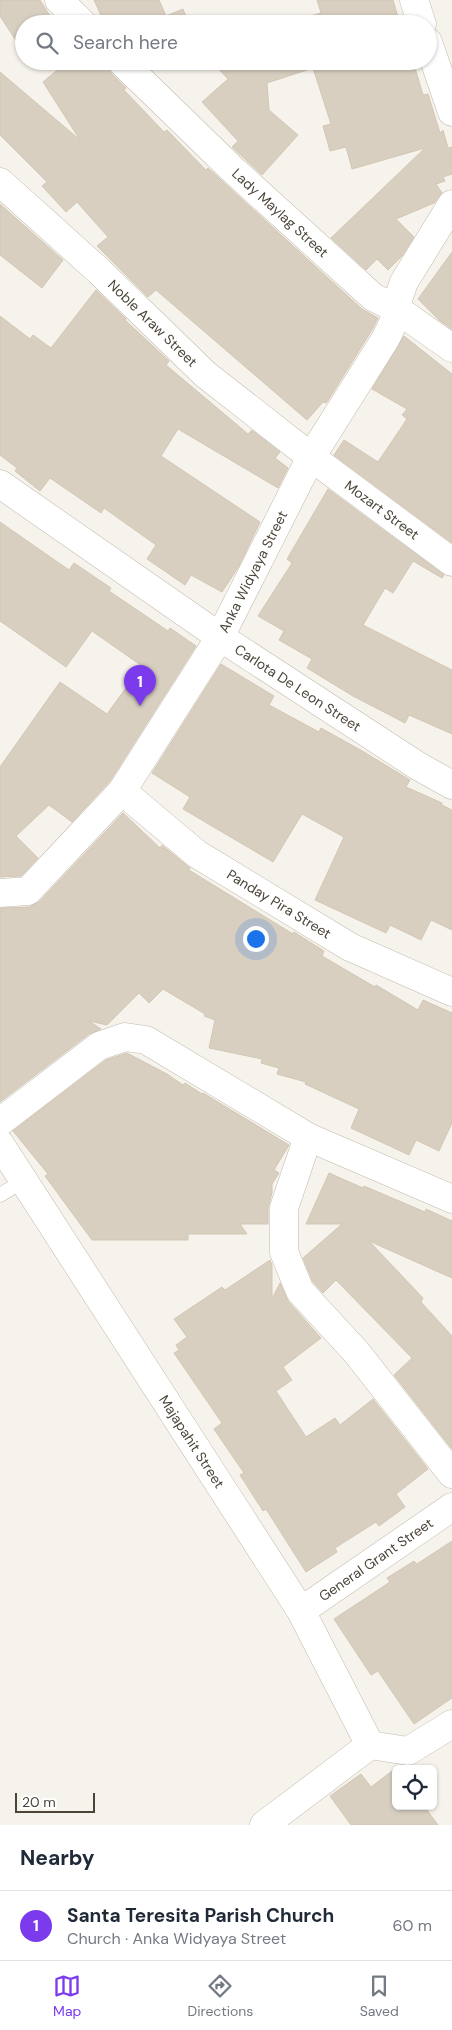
<!DOCTYPE html>
<meta charset="utf-8">
<style>
:root{--surface:#fff;--page:#f6f6f7;--text:#1f2937;--muted:#747a83;--line:#e0e1e3;--accent:#7c3aed}
body{margin:0;font-family:"DM Sans",sans-serif;background:var(--page);color:var(--text)}
.controls{position:absolute;right:15px;bottom:15px;display:grid;overflow:hidden;border-radius:8px;box-shadow:0 1px 4px #0004}
.controls button{width:45px;height:45px;display:grid;place-items:center;padding:0;border:0;border-bottom:1px solid var(--line);background:var(--surface);color:var(--text);font:25px sans-serif}
.scale{position:absolute;left:15px;bottom:12px;width:80px;box-sizing:border-box;padding-left:5px;border:2px solid #4b4439;border-top:0;font-size:14px;line-height:18px;white-space:nowrap;color:#4b4439;-webkit-text-stroke:4px #fff;paint-order:stroke}
.you{position:absolute;left:255px;top:938px;width:18px;height:18px;margin:-12px;border:4px solid #fff;border-radius:50%;background:#1a73e8;box-shadow:0 0 0 8px #1a73e833}
.badge{display:grid;place-items:center;width:32px;height:32px;border-radius:50%;background:var(--accent);color:#fff;font-size:16px;font-weight:700}
.pin{position:absolute;translate:-50% -41px;filter:drop-shadow(0 1px 2px #0008)}
.pin::after{content:'';position:absolute;top:26px;width:18px;height:15px;background:inherit;clip-path:polygon(0 0,100% 0,50% 100%)}
.list{margin:0;padding:0;list-style:none}
h2{display:flex;justify-content:space-between;align-items:center;height:65px;margin:0;padding:0 20px;font-size:21px}
h2 small{font-size:16px;font-weight:400;color:var(--muted)}
.list li{display:grid;grid-template-columns:32px 1fr auto;gap:15px;align-items:center;box-sizing:border-box;height:70px;padding:0 20px;border-top:1px solid var(--line)}
.list b{display:block;font-size:19px;white-space:nowrap}
.list p{margin:0;font-size:16px;white-space:nowrap;color:var(--muted)}
.list em{font-size:16px;font-style:normal;color:var(--muted)}
.icon{flex:none;width:28px;height:28px;fill:none;stroke:currentColor;stroke-width:2;stroke-linecap:round;stroke-linejoin:round}
.map{position:relative;flex:none;width:452px;height:1825px;overflow:hidden}
.search{position:absolute;background:var(--surface);box-shadow:0 1px 4px #0004;left:15px;right:15px;top:15px;height:55px;display:flex;align-items:center;gap:12px;box-sizing:border-box;padding:0 18px;border-radius:28px;color:var(--muted);font-size:19px}
.sheet{height:135px;background:var(--surface)}
nav{display:flex;justify-content:space-around;align-items:center;box-sizing:border-box;height:70px;border-top:1px solid var(--line);background:var(--surface);font-size:14px;color:var(--muted)}
nav a{display:grid;justify-items:center;gap:2px}
nav .on{color:var(--accent)}
.map>svg:first-child{display:block}
.building{fill:#d8cfc1;stroke:#d3c7b4}
.lines{fill:none;stroke-linecap:round;stroke-linejoin:round}
.lane-casing{stroke:#c2bbae;stroke-width:15}
.street-casing{stroke:#c2bbae;stroke-width:29}
.lane{stroke:#fff;stroke-width:14}
.street{stroke:#fff;stroke-width:28}
.labels{text-anchor:middle;dominant-baseline:central;stroke-width:4;stroke-linejoin:round;paint-order:stroke}
.street-label{font-size:14px;fill:#4b4439;stroke:#fff}
</style>
<div class="map">
<svg width="452" height="1825" viewBox="0 0 452 1825">
<rect width="100%" height="100%" fill="#f6f3ec"/>
<g class="building">
<path d="M0,0H40L55,24H24V53L0,16Z"/>
<path d="M94,0H159L166,16L183,9L189,24H105Z"/>
<path d="M317,0H393L400,24H297L296,20L321,13Z"/>
<path d="M68,61H106L110,72L126,88L124,90L164,132L167,130L206,170L208,168L362,309L378,318L372,330L327,402L326,403L323,402L307,420L156,290L148,297L97,246L108,237L77,202L66,212L42,186L47,182L0,135V72L80,140L43,82Z"/>
<path d="M211,61H413L423,95L428,94L440,133L443,130L448,148L452,147V174L443,177L445,181L436,184L442,193L434,203L396,219L414,237L402,256L388,270L377,259L366,270L331,238L425,148L352,169L346,147L330,151L323,126L331,124L313,68L267,83L269,110L298,135L262,175L232,147L238,141L202,102L228,79Z"/>
<path d="M0,204L63,260L42,288L0,255Z"/>
<path d="M452,252V329L439,320L418,299Z"/>
<path d="M96,290L126,319L125,320L169,361L166,365L248,434L252,430L280,452L275,458L288,468L278,488L178,429L161,456L260,522L239,566L222,592L191,575L185,585L147,559L156,545L104,508L101,513L50,478L40,491L15,471L17,468L0,455V316L30,339L33,335L51,348Z"/>
<path d="M404,336L452,374V543L334,455L344,440L378,462L407,419L402,415L407,409L372,389Z"/>
<path d="M328,489L444,575L442,578L413,561L393,593L385,588L363,625L452,670V734L409,715L405,723L353,696L307,668L312,659L279,640L284,631L258,616L292,563L287,559Z"/>
<path d="M0,522L69,570L74,563L111,588L109,591L168,631L170,628L196,646L110,781L72,822L49,805L16,836L38,858L21,876L0,877V767L60,682L107,714L142,666L92,631L66,667L0,621Z"/>
<path d="M221,664L274,696L269,705L319,732L321,728L364,752L410,780L406,787L442,803V805L452,810V930L431,920L421,940L390,925L386,933L315,900L344,837L302,814L273,862L183,809L190,797L152,773Z"/>
<path d="M123,813L160,848L162,845L190,868L189,870L293,934L294,932L324,951L322,956L375,987L376,985L418,1010L423,1000L452,1013V1123L439,1151L416,1140L409,1155L351,1128L359,1109L305,1084L306,1082L277,1074L279,1068L261,1063L262,1059L209,1048L215,1020L204,1016L205,1014L163,989L149,1003L139,993L107,1025L89,1021L101,1029L89,1034L0,1102V908L29,907L39,902Z"/>
<path d="M127,1053L167,1074L183,1085L185,1083L202,1094L203,1093L289,1145L274,1170L279,1173L272,1184V1193L268,1208V1224H240L247,1234H188V1240H92L45,1176L48,1174L13,1131L106,1060Z"/>
<path d="M329,1173L363,1188L364,1186L425,1212L426,1209L452,1221V1278L369,1241L423,1298L421,1302L452,1336V1449L394,1375L412,1358L336,1280L323,1293L313,1282L303,1258L342,1224H306Z"/>
<path d="M270,1260L272,1265V1299L280,1283L288,1301L321,1338L283,1367L292,1380L276,1391L306,1437L335,1418L340,1425L373,1399L428,1469L396,1494L405,1507L379,1526L376,1522L335,1548L337,1552L306,1572L266,1509L263,1511L240,1475L244,1473L214,1429L222,1423L174,1353L179,1350L176,1345L187,1337L174,1319L222,1287L225,1290Z"/>
<path d="M452,1541V1698L414,1724L378,1671L371,1675L334,1619L390,1582L387,1578L414,1561L417,1564Z"/>
<path d="M396,1768V1806H424L438,1825H351L330,1796L361,1774L371,1787Z"/>
</g>
<g class="lines">
<g class="lane-casing">
<path id="lane" d="M0,1195L23,1181"/>
</g>
<g class="street-casing">
<g id="street">
<path d="M59,0L83,24"/>
<path d="M414,0L422,24"/>
<path d="M428,42L452,112"/>
<path id="s1" d="M121,61L231,168L373,297L395,308L452,348"/>
<path id="s2" d="M0,182L99,271L205,374L311,457L452,562"/>
<path id="s3" d="M0,484L220,637L418,766L452,785"/>
<path id="s4" d="M122,791L197,854L350,947L452,992"/>
<path id="s5" d="M0,893L28,891L122,791L220,637L311,457L386,338L394,321L395,308L404,282L452,204"/>
<path d="M0,1122L99,1046L125,1037L146,1040L308,1137L452,1199"/>
<path d="M308,1137L284,1208V1252L300,1291L357,1353L452,1474"/>
<path id="s6" d="M0,1144L301,1611L370,1745"/>
<path id="s7" d="M301,1611L452,1507"/>
<path d="M264,1825L370,1745L408,1751L452,1724"/>
</g>
</g>
<use href="#lane" class="lane"/>
<use href="#street" class="street"/>
</g>
<g class="labels">
<g class="street-label">
<text stroke="none"><textPath href="#s1" startOffset="220">Lady Maylag Street</textPath></text>
<text stroke="none"><textPath href="#s2" startOffset="208">Noble Araw Street</textPath></text>
<text stroke="none"><textPath href="#s2" startOffset="504">Mozart Street</textPath></text>
<text stroke="none"><textPath href="#s5" startOffset="421">Anka Widyaya Street</textPath></text>
<text stroke="none"><textPath href="#s3" startOffset="361">Carlota De Leon Street</textPath></text>
<text stroke="none"><textPath href="#s4" startOffset="194">Panday Pira Street</textPath></text>
<text stroke="none"><textPath href="#s6" startOffset="354">Majapahit Street</textPath></text>
<text stroke="none"><textPath href="#s7" startOffset="91">General Grant Street</textPath></text>
</g>
</g>
</svg>
<div class="controls">
<button><svg class="icon" aria-label="locate" viewBox="0 0 24 24"><circle cx="12" cy="12" r="6"/><path d="M12 2v4M12 18v4M2 12h4M18 12h4"/></svg></button>
</div>
<div class="scale">20 m</div>
<div class="you"></div>
<div class="pin badge" style="left:140px;top:706px">1</div>
<div class="search"><svg class="icon" aria-label="search" viewBox="0 0 24 24"><circle cx="10" cy="10" r="6"/><path d="M15 15l6 6"/></svg>Search here</div>
</div>
<section class="sheet">
<h2>Nearby<small></small></h2>
<ul class="list">
<li><span class="badge">1</span><div><b>Santa Teresita Parish Church</b><p>Church · Anka Widyaya Street</p></div><em>60 m</em></li>
</ul>
</section>
<nav>
<a class="on"><svg class="icon" aria-label="map" viewBox="0 0 24 24"><path d="M3 6l6-2 6 2 6-2v14l-6 2-6-2-6 2zM9 4v14M15 6v14"/></svg>Map</a>
<a><svg class="icon" aria-label="directions" viewBox="0 0 24 24"><path d="M12 3l9 9-9 9-9-9zM9 14v-3h6M13 9l2 2-2 2"/></svg>Directions</a>
<a><svg class="icon" aria-label="saved" viewBox="0 0 24 24"><path d="M7 4h10v16l-5-4-5 4z"/></svg>Saved</a>
</nav>
